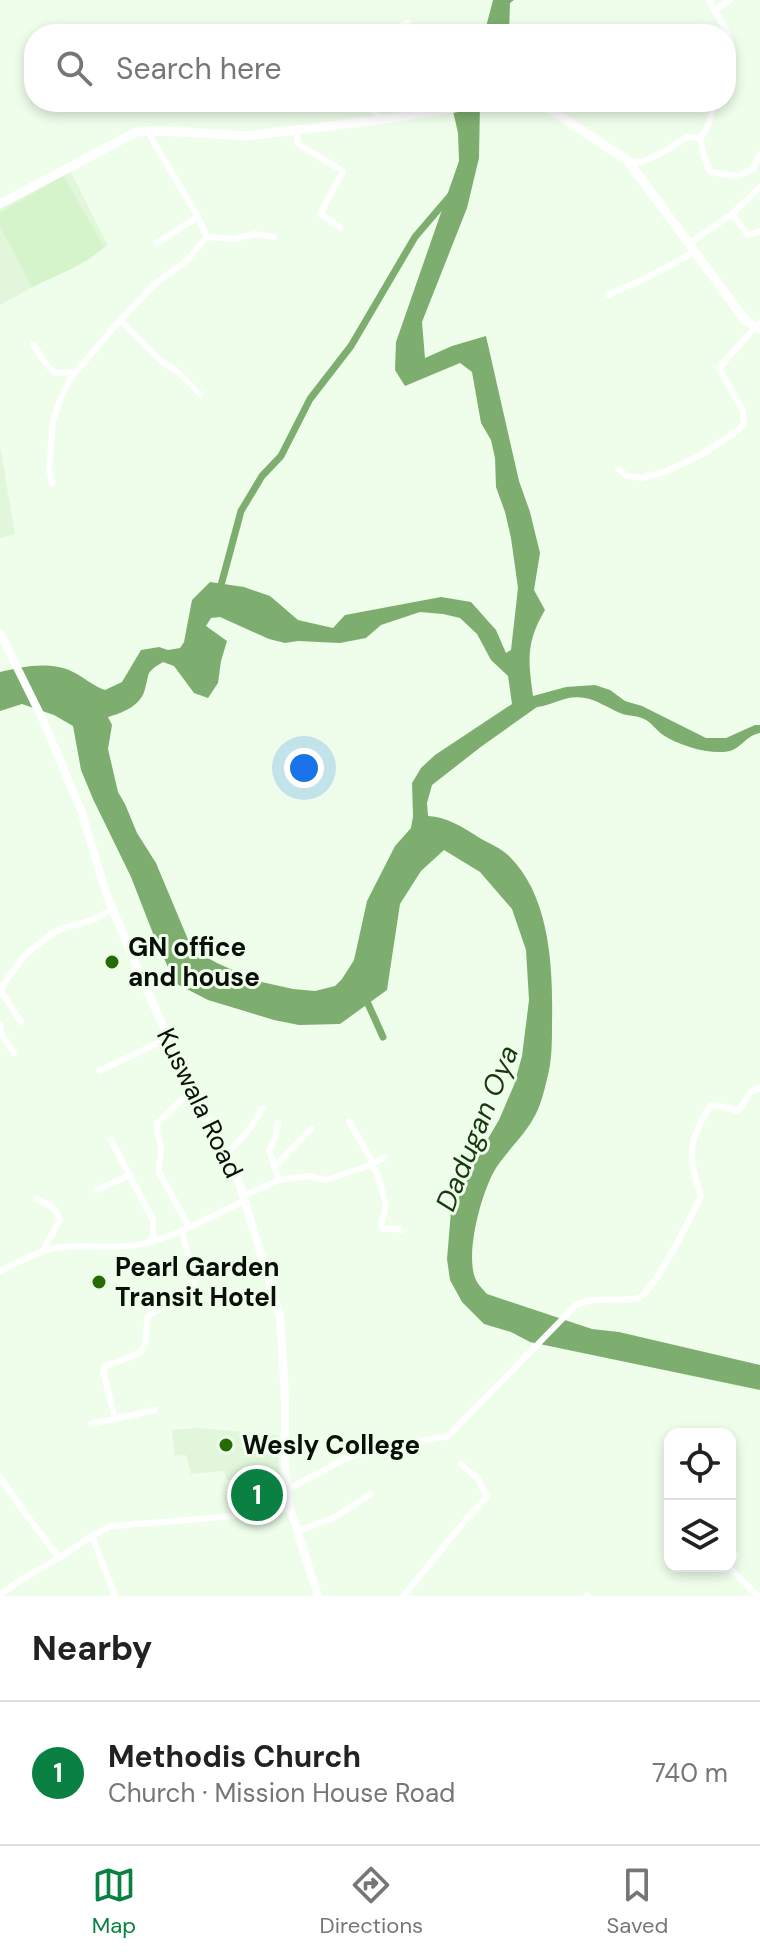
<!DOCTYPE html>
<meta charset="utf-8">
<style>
:root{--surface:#fff;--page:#f2f2f2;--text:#222;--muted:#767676;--line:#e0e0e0;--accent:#0b8043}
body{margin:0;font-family:"DM Sans",sans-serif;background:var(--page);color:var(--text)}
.controls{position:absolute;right:24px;bottom:24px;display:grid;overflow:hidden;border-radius:16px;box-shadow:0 4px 12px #0003}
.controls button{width:72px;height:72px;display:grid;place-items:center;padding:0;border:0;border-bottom:2px solid var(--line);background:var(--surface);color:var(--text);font:40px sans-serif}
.you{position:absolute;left:304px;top:768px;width:28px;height:28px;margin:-20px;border:6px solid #fff;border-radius:50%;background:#1a73e8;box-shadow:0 0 0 12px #1a73e833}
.badge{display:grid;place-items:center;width:52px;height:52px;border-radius:50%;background:var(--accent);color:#fff;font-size:26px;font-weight:700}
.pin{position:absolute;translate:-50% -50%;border:4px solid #fff;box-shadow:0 2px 8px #0006}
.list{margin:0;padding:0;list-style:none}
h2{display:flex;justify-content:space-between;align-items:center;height:104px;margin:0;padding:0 32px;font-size:34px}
h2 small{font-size:26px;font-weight:400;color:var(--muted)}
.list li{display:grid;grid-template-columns:52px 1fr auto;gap:24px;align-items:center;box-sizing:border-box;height:144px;padding:0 32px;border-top:2px solid var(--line)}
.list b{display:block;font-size:30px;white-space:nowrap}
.list p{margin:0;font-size:26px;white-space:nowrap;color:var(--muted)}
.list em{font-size:26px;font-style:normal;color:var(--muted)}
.icon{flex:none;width:44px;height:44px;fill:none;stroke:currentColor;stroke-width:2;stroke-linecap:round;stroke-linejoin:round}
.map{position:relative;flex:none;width:760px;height:1596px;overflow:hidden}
.search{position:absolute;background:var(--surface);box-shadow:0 4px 12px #0003;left:24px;right:24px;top:24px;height:88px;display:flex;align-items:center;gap:20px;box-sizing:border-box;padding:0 28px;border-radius:32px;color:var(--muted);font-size:30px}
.sheet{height:248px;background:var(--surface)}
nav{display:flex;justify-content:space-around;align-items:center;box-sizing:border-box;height:112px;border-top:2px solid var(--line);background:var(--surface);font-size:22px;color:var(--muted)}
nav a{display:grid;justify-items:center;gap:4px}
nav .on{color:var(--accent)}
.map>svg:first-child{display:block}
.built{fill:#e2f6dc}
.green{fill:#d5f4cc}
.water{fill:#7dae6f;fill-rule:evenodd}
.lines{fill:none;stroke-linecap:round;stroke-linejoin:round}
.canal{stroke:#7dae6f;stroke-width:7}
.minor{stroke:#fff;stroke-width:6}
.tertiary{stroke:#fff;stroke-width:8}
.secondary{stroke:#fff;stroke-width:9}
.poi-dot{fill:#266c05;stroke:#effeeb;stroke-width:3}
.labels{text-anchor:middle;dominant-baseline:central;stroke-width:6;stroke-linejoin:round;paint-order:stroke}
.poi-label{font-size:26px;font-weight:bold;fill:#0a0f09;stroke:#effeeb;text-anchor:start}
.street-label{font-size:26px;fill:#0a0f09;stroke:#effeeb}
.water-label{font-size:28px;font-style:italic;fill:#16380c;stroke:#effeeb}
</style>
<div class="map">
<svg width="760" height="1596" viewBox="0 0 760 1596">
<rect width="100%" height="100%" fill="#effeeb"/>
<g class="built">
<path d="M70,170L108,246L0,305V208Z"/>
<path d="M0,446L15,534L0,538Z"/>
<path d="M199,1428L277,1435L280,1476L227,1480L224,1471L191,1474L186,1455L175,1456L172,1430Z"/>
</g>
<path class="green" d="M63,176L104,246C92,262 51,278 32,287L0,226V213Z"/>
<g class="water">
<path d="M493,0H514L510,3L509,34H482L486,27Z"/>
<path d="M451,102H480L479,158L467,208L422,322L425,358L452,346L486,336L519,481L530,512L540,553L534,590L545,610C526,642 528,660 533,696L566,687L595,685L610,690L625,701L642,706L706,738H726L755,725H760V733C744,736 740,752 723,752C703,753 679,745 663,735C656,730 651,722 644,719C636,715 627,716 620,713C608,708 597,700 585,698C566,694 554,705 537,707L482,746L432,785L427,803L428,816C447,817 463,827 478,837C488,843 501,848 509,856C551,897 553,970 552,1024C552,1043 552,1061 547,1079C544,1092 540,1108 533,1119C523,1137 507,1151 496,1168C482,1190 464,1255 476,1280C478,1285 483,1289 487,1294L592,1329L619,1332L760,1365V1390L530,1342L511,1332L484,1324L462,1302L450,1280L447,1259L451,1211L483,1147L499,1120L514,1085L522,1056L529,1000L526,950L512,909L480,872L444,850L421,871L400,904L387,990L340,1024L299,1025L274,1020L208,1000L175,983L152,931L131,877L93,799L81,770L73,726L54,715L22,704L0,711V672C24,666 54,660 77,674C87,680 94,686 105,690L122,682L141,650L159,647L168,650L180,648L184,642L192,600L210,582L244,587L270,596L298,620L333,628L345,615L441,597L471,602L496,630L506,653L511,650L518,588L511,538L505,512L496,487L495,458L491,440L481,423L472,372L460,363L405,386L395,370L396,342L459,161L458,133ZM420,612L443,614L460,618L477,634L491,660L508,676L512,704L435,755L421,768L412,783L413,816L411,828L395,846L367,901L354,960L342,979L335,986L315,991L293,989L257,981L217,963L192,949L156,863L137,833L125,804L118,792L108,749L112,725L108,717C122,713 141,706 145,689C150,672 145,673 163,662L174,666L194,693L208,698L218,683L221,661L227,641L206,626L211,618L220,617L269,639L285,643L298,641L340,643L366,638L381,625Z"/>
</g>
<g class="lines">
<g class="canal">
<path d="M220,589L241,511L262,476L281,456L310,399L351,346L415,237L450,196"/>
<path d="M365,997L383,1037"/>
</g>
<g class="minor">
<path d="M709,0C720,23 741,41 726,68"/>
<path d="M714,10L731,0"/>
<path d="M387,34L408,22"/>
<path d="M365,102L376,113L379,120"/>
<path d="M676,104L679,102"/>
<path d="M296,131L298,144L343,171L320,214L340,227"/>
<path d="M700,138L704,157L710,172L737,176L753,169L760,154"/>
<path d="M628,161L641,162L664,152L686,137L700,138C709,128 712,115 713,102"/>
<path d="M732,214L760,187"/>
<path d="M207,237L234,239L255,234L274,237"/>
<path d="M158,242L198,217"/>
<path d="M690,243L732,214L748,235L760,231"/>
<path d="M608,295L650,276L696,251"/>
<path d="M120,320L160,360L179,373L200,394"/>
<path d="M33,344L46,364L55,373L75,372"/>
<path d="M618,469L627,476L642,478L664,472L699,456L740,429L744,421L743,411L719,368L755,327L760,323"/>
<path d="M52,483L49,469L53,422L59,402L70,379L120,320L156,283L186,261L207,237L198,217L148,132"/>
<path d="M0,989L25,955L50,935L61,929L95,919L112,909"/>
<path d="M0,990L21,1022"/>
<path d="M0,1024L1,1034L14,1053"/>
<path d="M99,1071L169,1038"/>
<path d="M349,1121L373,1163"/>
<path d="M278,1123L275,1138L269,1150L279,1180"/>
<path d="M111,1140L153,1220V1236L150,1242"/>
<path d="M226,1153C241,1141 253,1127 262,1108"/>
<path d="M371,1165L377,1173L386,1205L381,1226L384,1229H399L401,1231"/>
<path d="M275,1166L312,1128"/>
<path d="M96,1190L131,1175"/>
<path d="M243,1196L279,1180L308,1176L326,1180L371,1165L385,1157"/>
<path d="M37,1199C48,1204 57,1207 60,1220L45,1246L47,1249"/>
<path d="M189,1227L159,1172C158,1165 161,1159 161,1151C161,1142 156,1134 157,1123C170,1112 178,1101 194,1091"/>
<path d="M0,1271C20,1262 40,1249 62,1247C89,1244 116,1250 142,1244C178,1236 211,1216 244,1201"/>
<path d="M115,1418L103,1371L104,1367L140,1353C148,1345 145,1329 148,1316L194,1289L193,1277L182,1231"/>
<path d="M91,1424L155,1410"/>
<path d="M0,1477L25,1513L59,1558"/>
<path d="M288,1489L345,1459L372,1450L448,1436L576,1305C597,1295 618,1303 638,1298C654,1294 691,1215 701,1197C689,1156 686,1144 710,1106L716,1105L738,1111L751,1092L760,1088"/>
<path d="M297,1531L333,1518L371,1494"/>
<path d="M92,1536L115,1596"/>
<path d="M730,1562L736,1555"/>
<path d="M728,1566L758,1596"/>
<path d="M0,1595L19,1581L59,1558L92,1536L111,1526L214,1518L290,1509"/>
<path d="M587,1595L588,1596"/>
<path d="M403,1596C432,1563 456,1528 487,1497L479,1480L461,1464"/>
</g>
<path class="tertiary" d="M0,633L42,718L81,810L106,893L137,968L181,1066L237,1176L280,1317L285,1396V1462L289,1505L318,1596"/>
<g class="secondary">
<path d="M539,102L628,161L745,320L760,329"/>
<path d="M0,204L136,132L164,131L248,136L379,120L492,102"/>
</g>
</g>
<g class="poi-dot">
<circle cx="112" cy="962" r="8"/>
<circle cx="99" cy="1282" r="8"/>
<circle cx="226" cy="1445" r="8"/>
</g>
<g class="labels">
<g class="poi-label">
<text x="128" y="947">GN office<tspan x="128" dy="30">and house</tspan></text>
<text x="115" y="1267">Pearl Garden<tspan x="115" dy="30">Transit Hotel</tspan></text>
<text x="242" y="1445">Wesly College</text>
</g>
<g class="street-label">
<text transform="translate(200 1103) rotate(64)">Kuswala Road</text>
</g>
<g class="water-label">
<text transform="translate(477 1128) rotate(-68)">Dadugan Oya</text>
</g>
</g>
</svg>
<div class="controls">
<button><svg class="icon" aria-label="locate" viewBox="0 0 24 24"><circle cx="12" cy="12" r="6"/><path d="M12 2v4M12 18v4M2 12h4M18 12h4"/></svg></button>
<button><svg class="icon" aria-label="layers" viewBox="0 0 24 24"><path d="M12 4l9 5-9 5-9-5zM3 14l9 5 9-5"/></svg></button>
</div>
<div class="you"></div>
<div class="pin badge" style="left:257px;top:1495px">1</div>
<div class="search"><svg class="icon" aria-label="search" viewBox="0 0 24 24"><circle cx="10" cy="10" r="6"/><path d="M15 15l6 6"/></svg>Search here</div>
</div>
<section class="sheet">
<h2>Nearby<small></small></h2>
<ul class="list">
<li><span class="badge">1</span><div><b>Methodis Church</b><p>Church · Mission House Road</p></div><em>740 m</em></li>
</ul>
</section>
<nav>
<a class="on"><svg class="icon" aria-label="map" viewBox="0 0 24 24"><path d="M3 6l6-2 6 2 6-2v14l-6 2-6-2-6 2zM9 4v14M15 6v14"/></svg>Map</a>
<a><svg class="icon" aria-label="directions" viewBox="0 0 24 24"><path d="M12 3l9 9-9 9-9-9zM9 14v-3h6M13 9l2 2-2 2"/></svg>Directions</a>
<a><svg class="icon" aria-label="saved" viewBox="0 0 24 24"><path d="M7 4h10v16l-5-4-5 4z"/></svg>Saved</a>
</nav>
